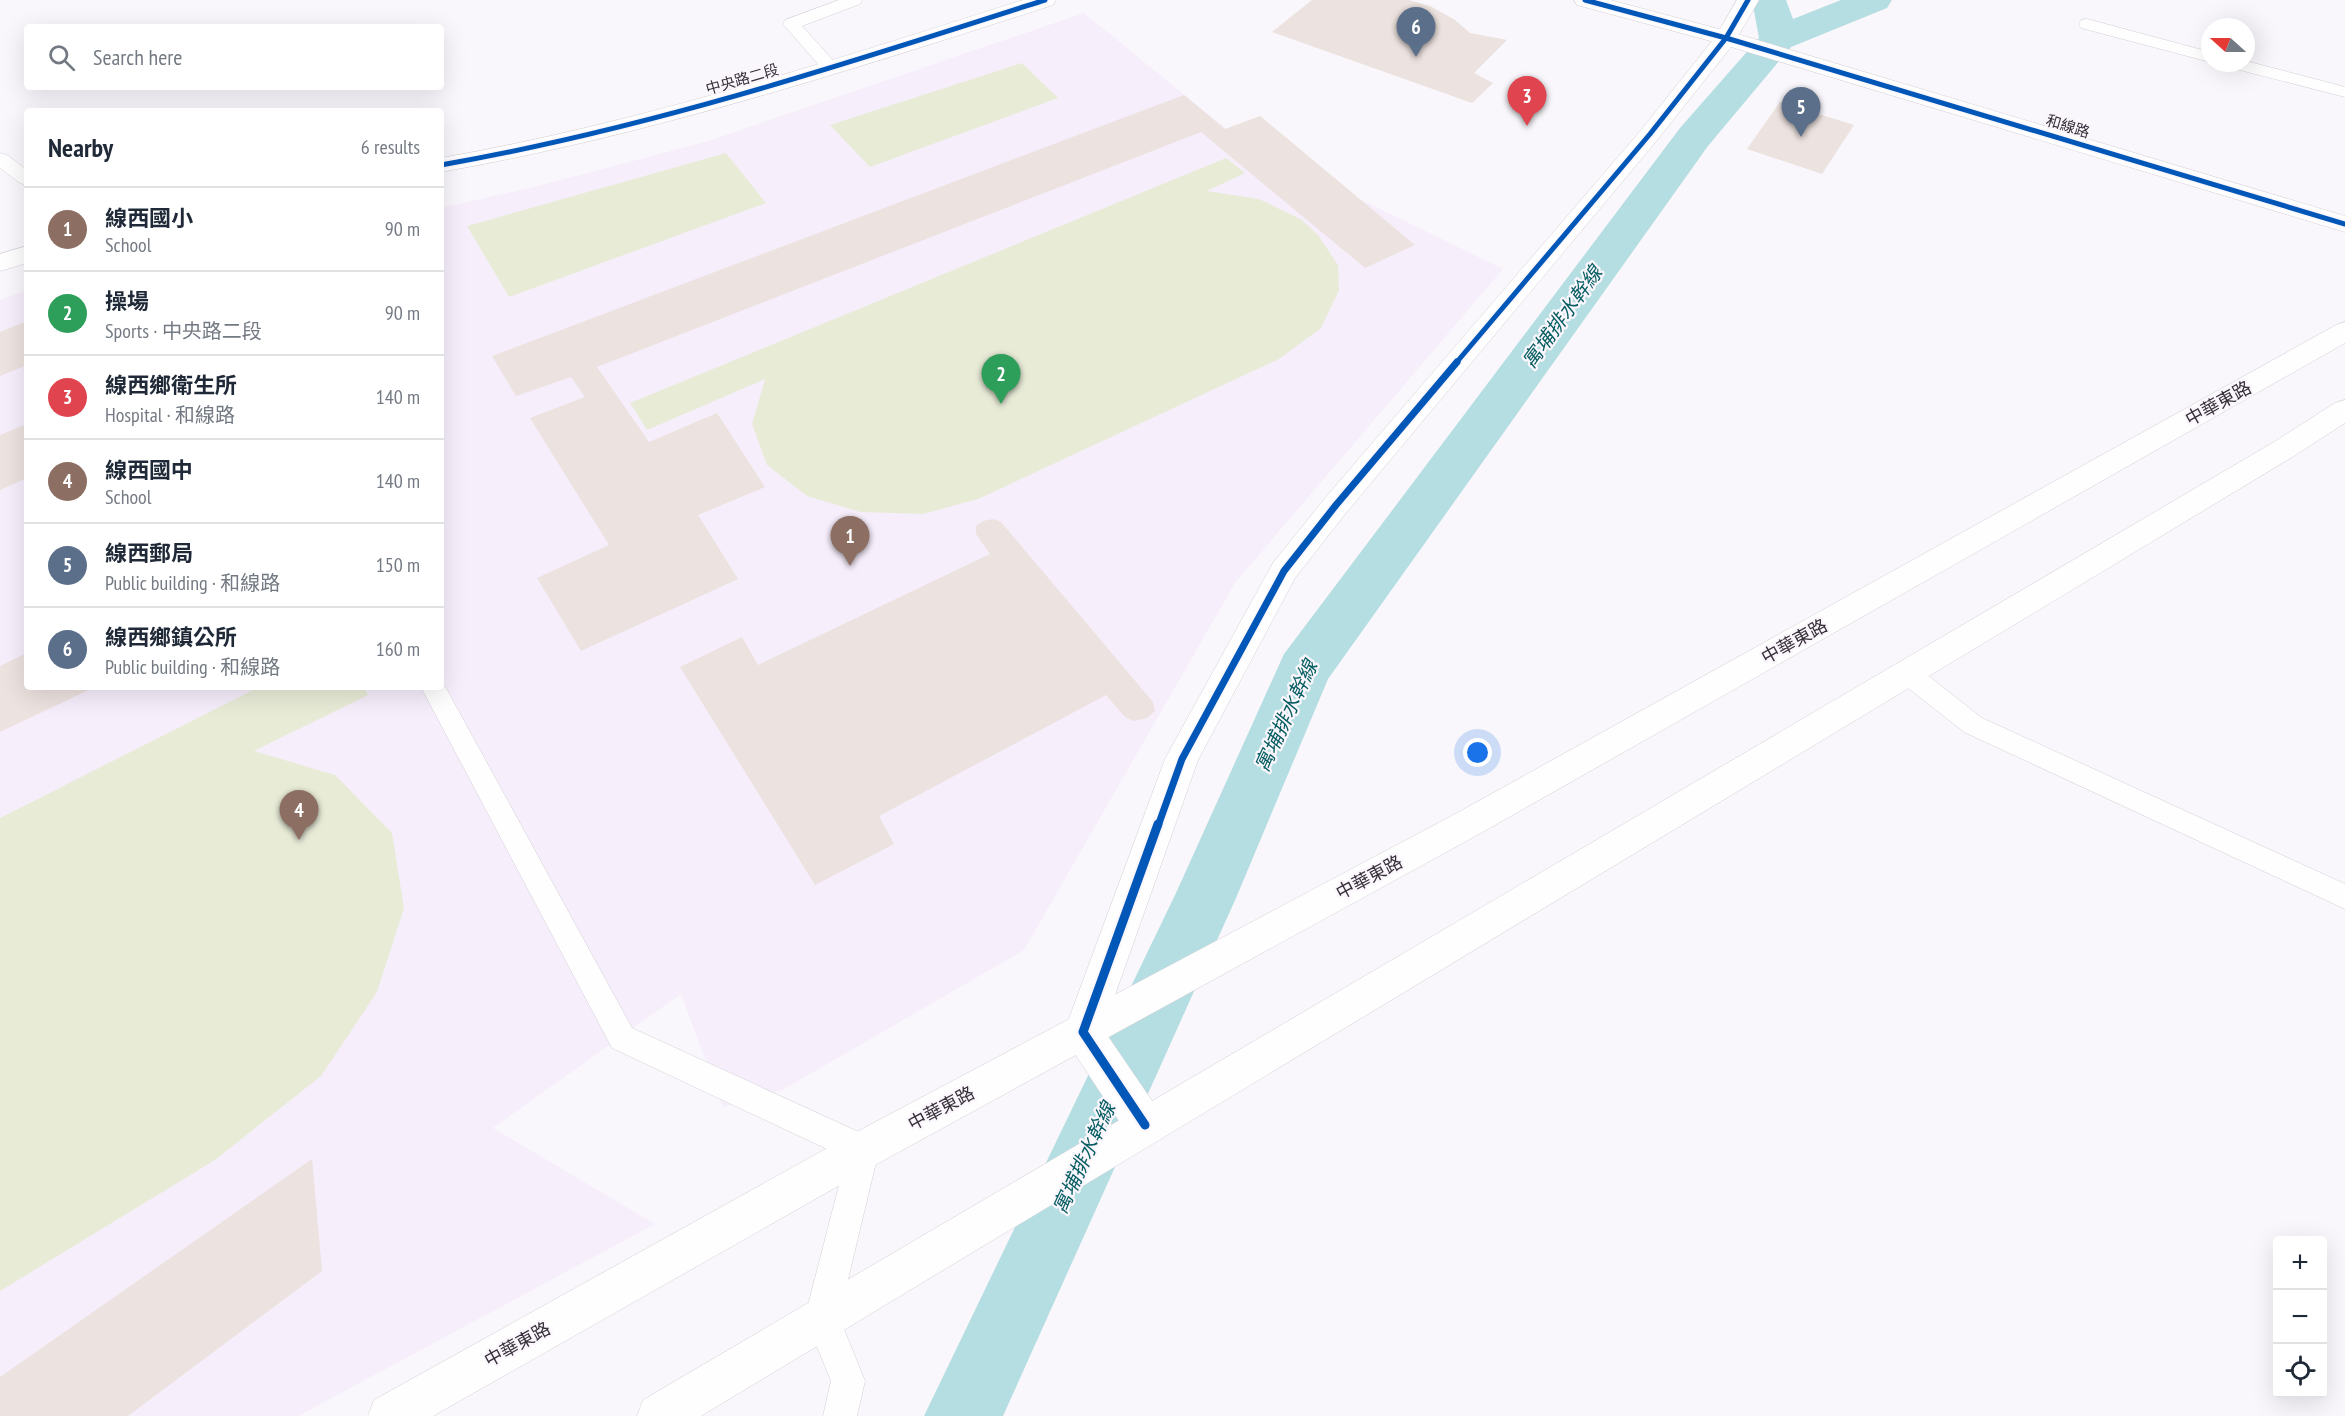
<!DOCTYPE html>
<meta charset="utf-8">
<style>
:root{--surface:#fff;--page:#f6f6f7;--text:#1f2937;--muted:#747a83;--line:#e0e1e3;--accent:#db2777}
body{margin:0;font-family:"PT Sans Narrow","Noto Sans TC",sans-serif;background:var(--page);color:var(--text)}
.controls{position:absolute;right:18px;bottom:18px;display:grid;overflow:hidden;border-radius:6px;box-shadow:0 6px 24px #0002}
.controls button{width:54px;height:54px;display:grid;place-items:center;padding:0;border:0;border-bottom:2px solid var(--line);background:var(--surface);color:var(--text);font:30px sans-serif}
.compass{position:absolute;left:2201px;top:18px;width:54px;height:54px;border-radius:50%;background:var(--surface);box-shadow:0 6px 24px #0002;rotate:291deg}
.you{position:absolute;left:1478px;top:753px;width:21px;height:21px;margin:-15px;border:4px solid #fff;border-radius:50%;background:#1a73e8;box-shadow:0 0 0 9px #1a73e833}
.badge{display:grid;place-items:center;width:39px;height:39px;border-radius:50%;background:var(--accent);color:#fff;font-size:20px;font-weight:700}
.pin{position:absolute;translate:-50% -50px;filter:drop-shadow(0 2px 3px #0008)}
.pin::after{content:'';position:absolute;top:32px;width:21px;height:18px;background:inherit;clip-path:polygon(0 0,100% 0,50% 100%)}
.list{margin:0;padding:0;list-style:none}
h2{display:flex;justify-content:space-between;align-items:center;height:78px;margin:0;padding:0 24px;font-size:26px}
h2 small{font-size:20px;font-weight:400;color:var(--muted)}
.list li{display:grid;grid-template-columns:39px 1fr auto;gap:18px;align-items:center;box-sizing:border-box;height:84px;padding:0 24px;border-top:2px solid var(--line)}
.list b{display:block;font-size:22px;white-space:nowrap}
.list p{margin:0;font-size:20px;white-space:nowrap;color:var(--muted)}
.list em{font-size:20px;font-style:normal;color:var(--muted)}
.icon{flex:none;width:33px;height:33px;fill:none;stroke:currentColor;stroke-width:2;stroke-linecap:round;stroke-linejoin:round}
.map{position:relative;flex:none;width:2345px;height:1416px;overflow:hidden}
.search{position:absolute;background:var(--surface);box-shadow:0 6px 24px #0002;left:24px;top:24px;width:420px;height:66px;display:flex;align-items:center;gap:15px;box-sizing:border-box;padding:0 21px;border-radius:6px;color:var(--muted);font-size:22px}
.panel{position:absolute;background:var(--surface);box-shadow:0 6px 24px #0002;left:24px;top:108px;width:420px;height:582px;border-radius:6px}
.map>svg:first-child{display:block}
.built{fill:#f6eefb}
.green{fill:#e8ecd7}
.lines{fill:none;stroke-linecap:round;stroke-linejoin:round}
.canal{fill:#b5dee2;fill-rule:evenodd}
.building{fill:#ece2df}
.service-casing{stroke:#d4d0d7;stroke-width:1}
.minor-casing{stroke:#d4d0d7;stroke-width:1}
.tertiary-casing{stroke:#d4d0d7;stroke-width:1}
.secondary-casing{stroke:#d4d0d7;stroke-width:1}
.service{fill:#fefefe;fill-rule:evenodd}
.minor{fill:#fefefe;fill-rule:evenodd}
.tertiary{fill:#fefefe;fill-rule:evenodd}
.secondary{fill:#fefefe;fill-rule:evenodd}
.cycleway-far2-casing{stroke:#faf6fc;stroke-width:8}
.cycleway-far1-casing{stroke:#faf6fc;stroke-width:10}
.cycleway-casing{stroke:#faf6fc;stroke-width:13}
.cycleway-far2{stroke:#0057b8;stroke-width:5}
.cycleway-far1{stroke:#0057b8;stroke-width:7}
.cycleway{stroke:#0057b8;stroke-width:9}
.labels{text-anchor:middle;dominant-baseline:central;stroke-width:4.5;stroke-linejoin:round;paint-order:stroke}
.far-street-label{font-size:15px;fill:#362f3a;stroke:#faf6fc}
.street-label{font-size:18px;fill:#362f3a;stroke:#faf6fc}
.water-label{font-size:20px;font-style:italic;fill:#075e62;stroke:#faf6fc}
</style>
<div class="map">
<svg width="2345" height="1416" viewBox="0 0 2345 1416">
<rect width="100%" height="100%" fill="#f9f7fb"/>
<path class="built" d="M1084,13L1241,141L1503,269L1235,583L1024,950L784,1089L723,1107L681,994L493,1128L655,1224L298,1416H0V300L27,290V687H441V208L538,186L705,142Z"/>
<g class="green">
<path d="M1022,63L1058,98L870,167L830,125Z"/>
<path d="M726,153L766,203L509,297L467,226Z"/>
<path d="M1226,158L1245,173L1207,191L1259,199L1302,220L1318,235L1338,265L1339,290L1321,328L1279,359L978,499L923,514L860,512L807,496L767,465L752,424L765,379L647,430L630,403Z"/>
<path d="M259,687H363L368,695L254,751L335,775L392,833L404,908L377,992L321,1076L215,1160L0,1291V818Z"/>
</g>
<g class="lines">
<path class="canal" d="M1750,0H1786L1793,19L1841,0H1892L1887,8L1791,47L1708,146L1328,679L1236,898L1003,1416H924L1176,893L1284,654L1680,128L1759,38L1754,11Z"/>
</g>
<g class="building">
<path d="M1312,0H1409L1430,6L1455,20L1470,33L1507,40L1474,73L1493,83L1472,103L1272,32Z"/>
<path d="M1184,95L1225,129L1260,116L1415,245L1365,268L1201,132L597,367L649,442L717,413L765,487L698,515L738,579L581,651L537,578L609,545L530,418L585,397L571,377L516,396L492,356Z"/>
<path d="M1780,102L1854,125L1822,174L1747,149Z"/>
<path d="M27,321V365L0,376V332Z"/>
<path d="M27,424V478L0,490V435Z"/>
<path d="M993,519L1001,522L1153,702L1155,711L1147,718L1134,721L1125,717L1106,695L879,816L894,844L815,885L680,667L742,637L758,665L990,554L976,534V526L983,521Z"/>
<path d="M27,653V687H95L0,732V666Z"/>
<path d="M312,1159L322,1271L128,1416H0V1377Z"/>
</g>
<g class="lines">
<g class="service-casing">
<g id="service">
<path d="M839,0H862L860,4L802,26L840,68L837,72H825L783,24L785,20Z"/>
<path d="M2087,19L2210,52V62L2081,28L2079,24L2081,20Z"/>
<path d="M2246,61L2345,87V97L2228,67L2225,63H2246Z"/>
<path d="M0,153L7,155L27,170V185L20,183L0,168Z"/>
<path d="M1907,663L1916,666L1982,718L2345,884V909L1964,732L1898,680L1894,673L1898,666Z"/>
<path d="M441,679L632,1028L874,1139L879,1150L839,1317L865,1381L857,1416H823L831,1381L805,1317L846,1158L612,1048L421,687H441Z"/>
</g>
</g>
<g class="minor-casing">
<path id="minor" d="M1737,0H1759L1734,43L1658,139L1346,513L1295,578L1198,760L1103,1029L1159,1111L1165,1125L1159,1139L1145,1144L1131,1139L1069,1045L1064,1032L1165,759L1273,563L1326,497L1642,129L1716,36Z"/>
</g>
<g class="tertiary-casing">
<g id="tertiary">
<path d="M1023,0H1056L1053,5C851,70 650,135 441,172V158C639,123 832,61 1023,0Z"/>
<path d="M1574,0H1610L1734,33L2345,216V232L1718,43L1577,5Z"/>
<path d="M27,246V263L0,271V254Z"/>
</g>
</g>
<g class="secondary-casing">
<g id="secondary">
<path d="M2345,322V343L1481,833L877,1164L433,1416H368L374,1400L849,1136L1457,813L2336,325Z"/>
<path d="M2345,400V423L2294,456L701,1416H637L643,1400L2274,442L2335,403Z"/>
</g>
</g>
<use href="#service" class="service"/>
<use href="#minor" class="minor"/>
<use href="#tertiary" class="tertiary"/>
<use href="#secondary" class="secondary"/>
<g class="cycleway-far2-casing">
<g id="cycleway-far2">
<path d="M1585,0L1726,38L2345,224"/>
<path d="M441,165C647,129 846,64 1045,0"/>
<path d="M1456,363L1650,134L1726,38L1748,0"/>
</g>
</g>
<g class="cycleway-far1-casing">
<path id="cycleway-far1" d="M1158,826L1182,759L1284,571L1336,505L1457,362"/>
</g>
<g class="cycleway-casing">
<path id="cycleway" d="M1145,1125L1083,1032L1158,824"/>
</g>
<use href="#cycleway-far2" class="cycleway-far2"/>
<use href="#cycleway-far1" class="cycleway-far1"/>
<use href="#cycleway" class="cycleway"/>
</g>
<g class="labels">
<g class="far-street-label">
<text transform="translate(742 79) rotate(-16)">中央路二段</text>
<text transform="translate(2068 126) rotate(17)">和線路</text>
</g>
<g class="street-label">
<text transform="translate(2218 403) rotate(-29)">中華東路</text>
<text transform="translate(1794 641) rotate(-29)">中華東路</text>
<text transform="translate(1369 877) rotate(-28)">中華東路</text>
<text transform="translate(941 1108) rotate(-28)">中華東路</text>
<text transform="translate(517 1344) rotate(-29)">中華東路</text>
</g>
<g class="water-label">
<text transform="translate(1562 317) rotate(-54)">寓埔排水幹線</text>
<text transform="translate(1286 716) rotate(-65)">寓埔排水幹線</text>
<text transform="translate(1084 1158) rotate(-65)">寓埔排水幹線</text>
</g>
</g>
</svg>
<div class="controls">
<button>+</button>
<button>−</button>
<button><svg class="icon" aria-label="locate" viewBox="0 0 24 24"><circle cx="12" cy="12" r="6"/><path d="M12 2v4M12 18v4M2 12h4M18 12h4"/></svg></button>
</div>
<svg class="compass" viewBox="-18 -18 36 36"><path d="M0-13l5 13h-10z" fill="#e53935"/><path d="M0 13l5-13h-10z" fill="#747a83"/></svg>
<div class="you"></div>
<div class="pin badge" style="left:850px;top:566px;background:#8d6e63">1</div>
<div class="pin badge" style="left:1001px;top:404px;background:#2e9e5b">2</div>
<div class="pin badge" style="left:1527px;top:126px;background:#e0444e">3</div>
<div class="pin badge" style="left:299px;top:840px;background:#8d6e63">4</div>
<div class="pin badge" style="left:1801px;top:137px;background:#5c6f8a">5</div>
<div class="pin badge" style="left:1416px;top:57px;background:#5c6f8a">6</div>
<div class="search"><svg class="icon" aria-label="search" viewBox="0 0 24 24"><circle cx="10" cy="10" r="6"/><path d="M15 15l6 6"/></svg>Search here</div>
<section class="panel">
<h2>Nearby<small>6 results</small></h2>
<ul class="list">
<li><span class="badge" style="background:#8d6e63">1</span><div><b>線西國小</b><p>School</p></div><em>90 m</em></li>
<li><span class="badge" style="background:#2e9e5b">2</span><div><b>操場</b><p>Sports · 中央路二段</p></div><em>90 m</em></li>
<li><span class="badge" style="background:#e0444e">3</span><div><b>線西鄉衛生所</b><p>Hospital · 和線路</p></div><em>140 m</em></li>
<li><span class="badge" style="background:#8d6e63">4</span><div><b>線西國中</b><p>School</p></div><em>140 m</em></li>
<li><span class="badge" style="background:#5c6f8a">5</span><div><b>線西郵局</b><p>Public building · 和線路</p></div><em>150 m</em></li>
<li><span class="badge" style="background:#5c6f8a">6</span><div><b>線西鄉鎮公所</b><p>Public building · 和線路</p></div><em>160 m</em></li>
</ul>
</section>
</div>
